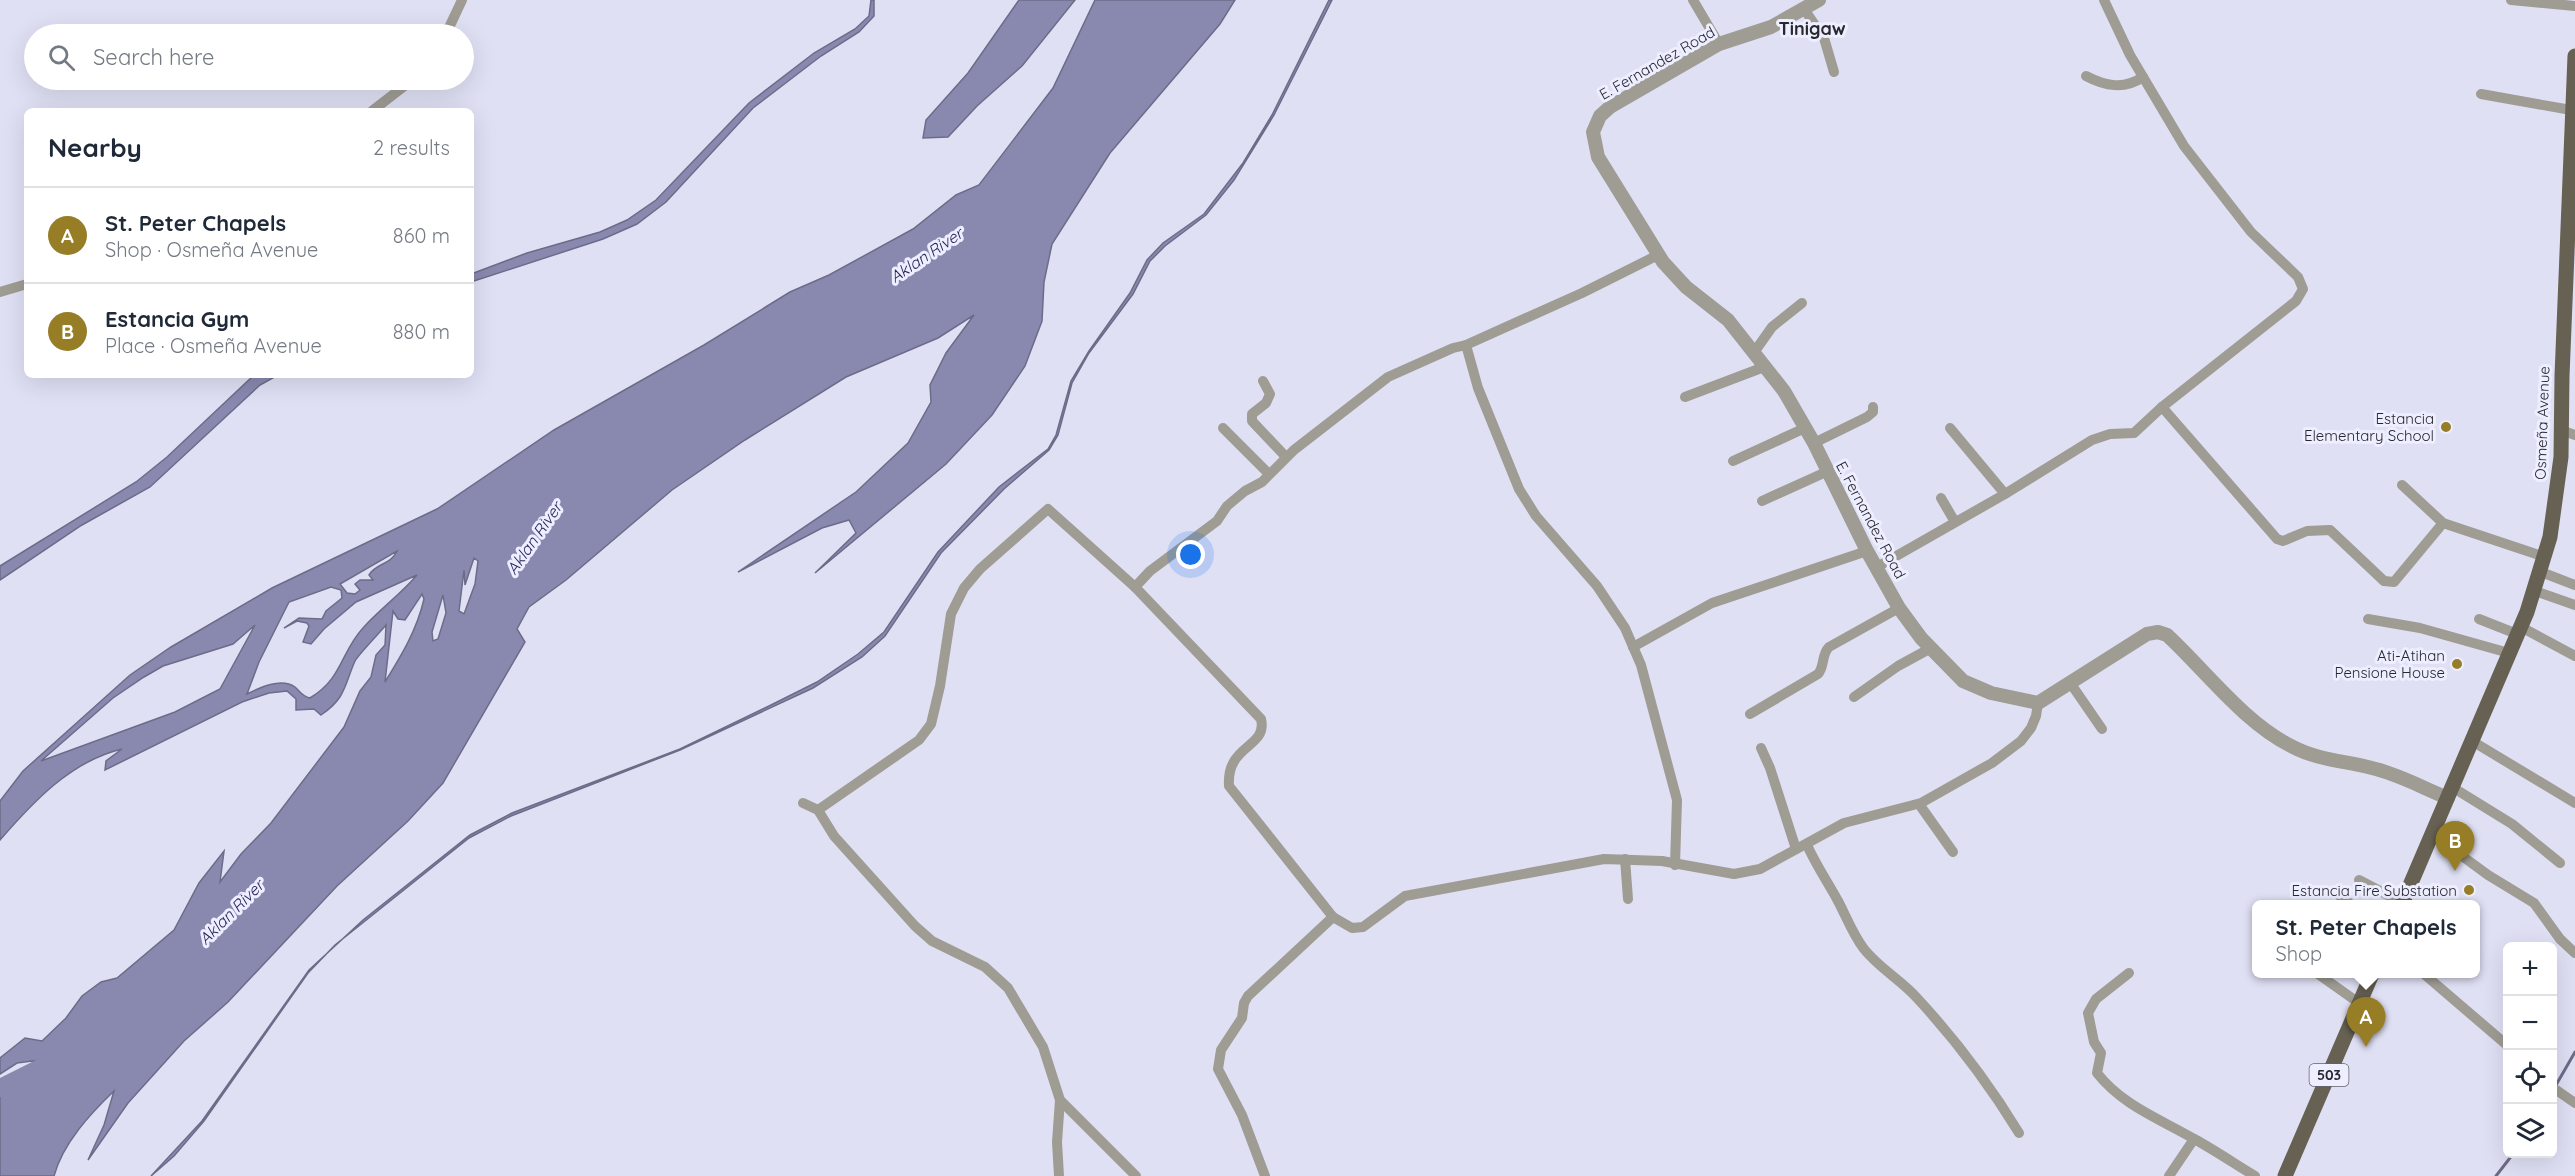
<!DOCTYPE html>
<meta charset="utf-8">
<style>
:root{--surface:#fff;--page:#f2f2f3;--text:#1f2937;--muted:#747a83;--line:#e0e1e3;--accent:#977d25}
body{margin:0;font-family:Quicksand,sans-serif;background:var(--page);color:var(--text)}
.controls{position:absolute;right:18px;bottom:18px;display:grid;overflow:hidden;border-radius:9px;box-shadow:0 6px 24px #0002}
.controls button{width:54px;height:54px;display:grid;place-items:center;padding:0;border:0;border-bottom:2px solid var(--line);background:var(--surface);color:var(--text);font:30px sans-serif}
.you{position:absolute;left:1191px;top:555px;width:21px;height:21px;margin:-15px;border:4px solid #fff;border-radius:50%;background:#1a73e8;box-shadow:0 0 0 9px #1a73e833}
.badge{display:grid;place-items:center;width:39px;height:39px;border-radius:50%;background:var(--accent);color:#fff;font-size:20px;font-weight:700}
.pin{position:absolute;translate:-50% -50px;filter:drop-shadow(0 2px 3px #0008)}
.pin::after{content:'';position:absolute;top:32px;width:21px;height:18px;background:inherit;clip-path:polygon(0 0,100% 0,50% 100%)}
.popup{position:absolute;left:2252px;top:900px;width:228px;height:78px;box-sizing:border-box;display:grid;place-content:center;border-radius:9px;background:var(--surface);filter:drop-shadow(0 2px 4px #0005);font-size:20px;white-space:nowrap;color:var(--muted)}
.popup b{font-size:22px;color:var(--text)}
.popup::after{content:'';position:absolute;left:50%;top:100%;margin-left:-12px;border:12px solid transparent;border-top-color:var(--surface)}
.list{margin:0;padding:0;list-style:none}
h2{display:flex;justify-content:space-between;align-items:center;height:78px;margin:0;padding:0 24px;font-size:26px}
h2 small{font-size:20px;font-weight:400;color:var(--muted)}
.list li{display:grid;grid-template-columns:39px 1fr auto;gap:18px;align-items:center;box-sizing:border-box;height:96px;padding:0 24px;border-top:2px solid var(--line)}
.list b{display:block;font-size:22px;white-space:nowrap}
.list p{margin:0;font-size:20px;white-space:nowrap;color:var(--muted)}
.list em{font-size:20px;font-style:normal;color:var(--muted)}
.icon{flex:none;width:33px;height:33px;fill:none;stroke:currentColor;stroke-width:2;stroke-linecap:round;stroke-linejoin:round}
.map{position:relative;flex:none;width:2575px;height:1176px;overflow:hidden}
.search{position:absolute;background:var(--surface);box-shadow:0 6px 24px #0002;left:24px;top:24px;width:450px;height:66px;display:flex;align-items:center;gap:15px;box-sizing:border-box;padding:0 21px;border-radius:33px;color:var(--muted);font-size:22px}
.panel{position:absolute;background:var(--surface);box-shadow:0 6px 24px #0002;left:24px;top:108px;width:450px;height:270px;border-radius:9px}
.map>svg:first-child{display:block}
.water{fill:#8989b0;stroke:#6c6c89;stroke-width:1.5;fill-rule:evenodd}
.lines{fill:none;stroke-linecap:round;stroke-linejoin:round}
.stream{stroke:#6c6c89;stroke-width:3}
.river{stroke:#8989b0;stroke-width:18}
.minor{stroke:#9e9c93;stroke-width:10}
.tertiary{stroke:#9e9c93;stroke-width:14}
.primary{stroke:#666152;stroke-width:15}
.poi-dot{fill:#977d25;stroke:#edeeff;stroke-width:2}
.labels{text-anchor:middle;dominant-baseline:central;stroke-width:6;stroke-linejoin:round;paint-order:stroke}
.shield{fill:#edeeff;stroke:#63636d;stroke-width:1.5}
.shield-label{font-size:14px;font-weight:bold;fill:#28282f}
.street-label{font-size:15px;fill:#28282f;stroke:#edeeff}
.poi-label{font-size:15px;fill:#28282f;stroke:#edeeff;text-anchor:end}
.water-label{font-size:16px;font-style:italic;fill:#292456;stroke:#edeeff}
.quarter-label{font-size:18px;font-weight:bold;fill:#28282f;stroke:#edeeff}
</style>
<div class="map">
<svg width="2575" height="1176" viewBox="0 0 2575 1176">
<rect width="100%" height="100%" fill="#e0e0f5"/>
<g class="water">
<path d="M871,0H874V16L859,32L821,56L753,108L666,202L637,224L603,239L471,282V274L527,253L600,232L627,220L656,200L749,103L814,53L855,29L869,16Z"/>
<path d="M1019,0H1075L1022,66L977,106L948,137L923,138L926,120L968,73Z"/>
<path d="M1095,0H1235L1220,24L1110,153L1052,244L1044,282L1042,321L1025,366L992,415L946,464L815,573L856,533L849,520L822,528L738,572L856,492L908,443L931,402L930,385L946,353L974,315L938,338L846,377L745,440L672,490L566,580L529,607L517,629L525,642L443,783L408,821L337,886L228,1002L184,1041L128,1103L88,1160L104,1125L114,1091C90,1114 63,1143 54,1176H0V1093L15,1084L40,1060L17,1063L0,1074V1058L25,1038L42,1041L66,1018L82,996L101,982L117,978L174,930L199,883L224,851L220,882L241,854L271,823L344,727L360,691L371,677L376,655L385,645L386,625C382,630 357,656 355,661C344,686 346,698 321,715L314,709L296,710V699L287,691L269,693L242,702L105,770L106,761L122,749C71,761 33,802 0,840V801L23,771L130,675L171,647L272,588L437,509L554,430L704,345L790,292L829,275L913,229L956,195L979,185L1053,88ZM397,551C391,565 376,563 369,575L373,580H360L355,584L360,590L355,594L347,593L340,584ZM474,558L478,561L475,584L464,614L459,611L464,570L465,585ZM417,575C401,594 380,609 363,628C340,653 343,678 310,698C301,696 301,692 295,687C281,677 259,688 247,694L259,662L289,602L331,587L341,590L342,598L326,611L322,619L299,618L284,628L297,621L307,623L309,626L303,642L311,644L324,629L356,602ZM422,594L424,599C417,630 401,656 385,682L393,611L398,619L405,620ZM443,595L446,613L438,639L433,641L432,632ZM255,625L220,689L175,712L41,761L113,698L144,677L163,666L233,644Z"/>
<path d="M1329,0H1332L1274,115L1234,180L1206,215L1165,246L1150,261L1133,294L1089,353L1072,383L1058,435L1049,450L1004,489L941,553L885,636L862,657L813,688L680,750L511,816L469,838L335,945L308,973L204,1121L174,1156L151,1176L202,1121L309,970L363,920L470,835L512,813L680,749L769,706L817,682L858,654L884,632L938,552L999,487L1048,449L1056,435L1071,381L1089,351L1130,293L1147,260L1163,243L1204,214L1243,163L1272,115Z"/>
<path d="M278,375L260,385L150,487L82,525L0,580V566L136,482L167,457L253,376Z"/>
</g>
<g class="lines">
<g class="stream">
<path d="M2556,1085L2575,1052"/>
<path d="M2496,1176L2513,1154"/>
</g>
<path class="river" d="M0,1088L44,1066"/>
<g class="minor">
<path d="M1693,0L1719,44"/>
<path d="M2511,0L2575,6"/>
<path d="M1804,9L1824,38L1834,72"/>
<path d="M446,34L462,0"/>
<path d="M2086,76C2105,86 2124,90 2143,77"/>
<path d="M2481,94L2571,110"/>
<path d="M372,111L412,80"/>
<path d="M0,292L27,284"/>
<path d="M1466,345L1582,293L1658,255"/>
<path d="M1755,351L1772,327L1802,303"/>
<path d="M1263,381L1270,394L1266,403L1252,414V421L1286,457"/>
<path d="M1685,397L1764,367"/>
<path d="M2162,407L2277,539L2283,541L2307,531L2330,530L2384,581L2394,582L2443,523"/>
<path d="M1223,428L1269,474"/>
<path d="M1950,428L2005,494"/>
<path d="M2561,430L2575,435"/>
<path d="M1814,443L1867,417L1873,412V407"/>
<path d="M1733,461L1805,428"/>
<path d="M2402,485L2443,523L2545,557"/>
<path d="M1941,498L1955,522"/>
<path d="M1762,501L1826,472"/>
<path d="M1877,567L2005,494L2092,440L2110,434L2134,433L2162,407L2296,301L2303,289L2298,277L2251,232L2184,146L2130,55L2104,0"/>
<path d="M2541,572L2575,585"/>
<path d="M1135,587L1150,571L1217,521L1227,506L1245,491L1262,482L1294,450L1388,377L1453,348L1466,345L1478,388L1519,489L1536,516L1597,586L1625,628L1641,665L1677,800L1675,865"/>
<path d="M2535,591L2575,605"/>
<path d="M2368,619L2420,628L2509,653"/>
<path d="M2479,619L2517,634"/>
<path d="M2521,627L2575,656"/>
<path d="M1633,647L1712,603L1867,551"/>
<path d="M2071,684L2102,729"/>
<path d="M1854,697L1898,666L1931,648"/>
<path d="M1750,714L1818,674C1825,666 1821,655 1829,647L1899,608"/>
<path d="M2472,741L2575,803"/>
<path d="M1761,748L1770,768L1796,849"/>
<path d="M2452,787L2512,824L2560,863"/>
<path d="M803,803L818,810L834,836L915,926L932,941L985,967L1008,988L1043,1047L1060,1100L1136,1176"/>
<path d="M1919,804L1953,852"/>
<path d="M818,810L919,740L931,724L940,686L951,614L964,588L980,569L1048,509L1135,587L1261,719C1268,748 1226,744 1229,786L1333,917L1352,928L1363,927L1405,896L1604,859L1662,861L1734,874L1760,869L1844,823L1921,803L1992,763L2021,741L2031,728L2036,716L2038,703"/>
<path d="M2432,834L2488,875L2534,903L2560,939L2575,953"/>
<path d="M1807,845C1816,865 1827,881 1838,901C1846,916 1853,935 1864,949C1879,968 1901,980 1917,998C1956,1040 1989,1084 2019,1133"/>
<path d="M1625,859L1628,899"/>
<path d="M2359,880L2403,903"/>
<path d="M2334,891L2350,904"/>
<path d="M2129,973L2096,999L2088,1013L2094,1042L2101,1053L2097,1073C2123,1106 2160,1119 2196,1140C2216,1151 2235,1164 2255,1176"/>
<path d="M2318,974L2359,1003"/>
<path d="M2424,974L2508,1046"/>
<path d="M2552,1087L2575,1103"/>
<path d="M1059,1176L1057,1142L1060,1100"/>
<path d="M1265,1176L1242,1115L1218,1069L1221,1050L1242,1018L1244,1003L1248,996L1333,917"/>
<path d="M2169,1176L2194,1139"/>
</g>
<path class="tertiary" d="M1819,0L1771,27L1719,44L1610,107L1600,116L1593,132L1598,157L1663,262L1686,287L1728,320L1784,391L1814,443L1867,551L1899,608L1921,638L1963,681L1991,693L2038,703L2147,634L2158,632L2167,635C2206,671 2244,723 2293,747C2318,760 2345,761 2372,768C2398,774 2423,788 2448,798"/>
<g class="primary">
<path d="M2402,904L2527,612L2550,537L2561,457L2562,376L2575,56"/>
<path d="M2285,1176L2372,974"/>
</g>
</g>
<g class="poi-dot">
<circle cx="2446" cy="427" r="6"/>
<circle cx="2457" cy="664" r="6"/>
<circle cx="2469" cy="890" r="6"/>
</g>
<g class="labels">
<rect class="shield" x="2309.5" y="1064" width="39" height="22" rx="4.5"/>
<g class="shield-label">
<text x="2329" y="1075">503</text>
</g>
<g class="street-label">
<text transform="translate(1657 63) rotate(-30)">E. Fernandez Road</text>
<text transform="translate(2542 423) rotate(-88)">Osmeña Avenue</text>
<text transform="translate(1871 520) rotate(62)">E. Fernandez Road</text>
</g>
<g class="poi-label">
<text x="2434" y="418">Estancia<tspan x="2434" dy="17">Elementary School</tspan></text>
<text x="2445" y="655">Ati-Atihan<tspan x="2445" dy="17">Pensione House</tspan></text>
<text x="2457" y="890">Estancia Fire Substation</text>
</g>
<g class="water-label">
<text transform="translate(926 255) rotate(-34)">Aklan River</text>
<text transform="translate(534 538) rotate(-55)">Aklan River</text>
<text transform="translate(231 912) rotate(-45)">Aklan River</text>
</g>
<g class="quarter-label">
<text x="1812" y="28">Tinigaw</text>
</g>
</g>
</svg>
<div class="controls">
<button>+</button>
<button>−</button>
<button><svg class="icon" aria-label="locate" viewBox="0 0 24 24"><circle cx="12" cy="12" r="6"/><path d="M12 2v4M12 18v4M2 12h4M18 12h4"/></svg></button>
<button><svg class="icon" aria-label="layers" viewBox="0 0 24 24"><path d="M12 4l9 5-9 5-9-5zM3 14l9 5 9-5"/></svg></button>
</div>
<div class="you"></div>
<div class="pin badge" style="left:2366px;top:1047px">A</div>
<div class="popup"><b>St. Peter Chapels</b>Shop</div>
<div class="pin badge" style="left:2455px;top:871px">B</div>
<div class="search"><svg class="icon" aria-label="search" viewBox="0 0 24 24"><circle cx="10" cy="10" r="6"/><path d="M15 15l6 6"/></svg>Search here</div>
<section class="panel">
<h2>Nearby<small>2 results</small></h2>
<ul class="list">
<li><span class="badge">A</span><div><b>St. Peter Chapels</b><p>Shop · Osmeña Avenue</p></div><em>860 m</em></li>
<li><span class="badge">B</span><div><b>Estancia Gym</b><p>Place · Osmeña Avenue</p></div><em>880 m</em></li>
</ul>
</section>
</div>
